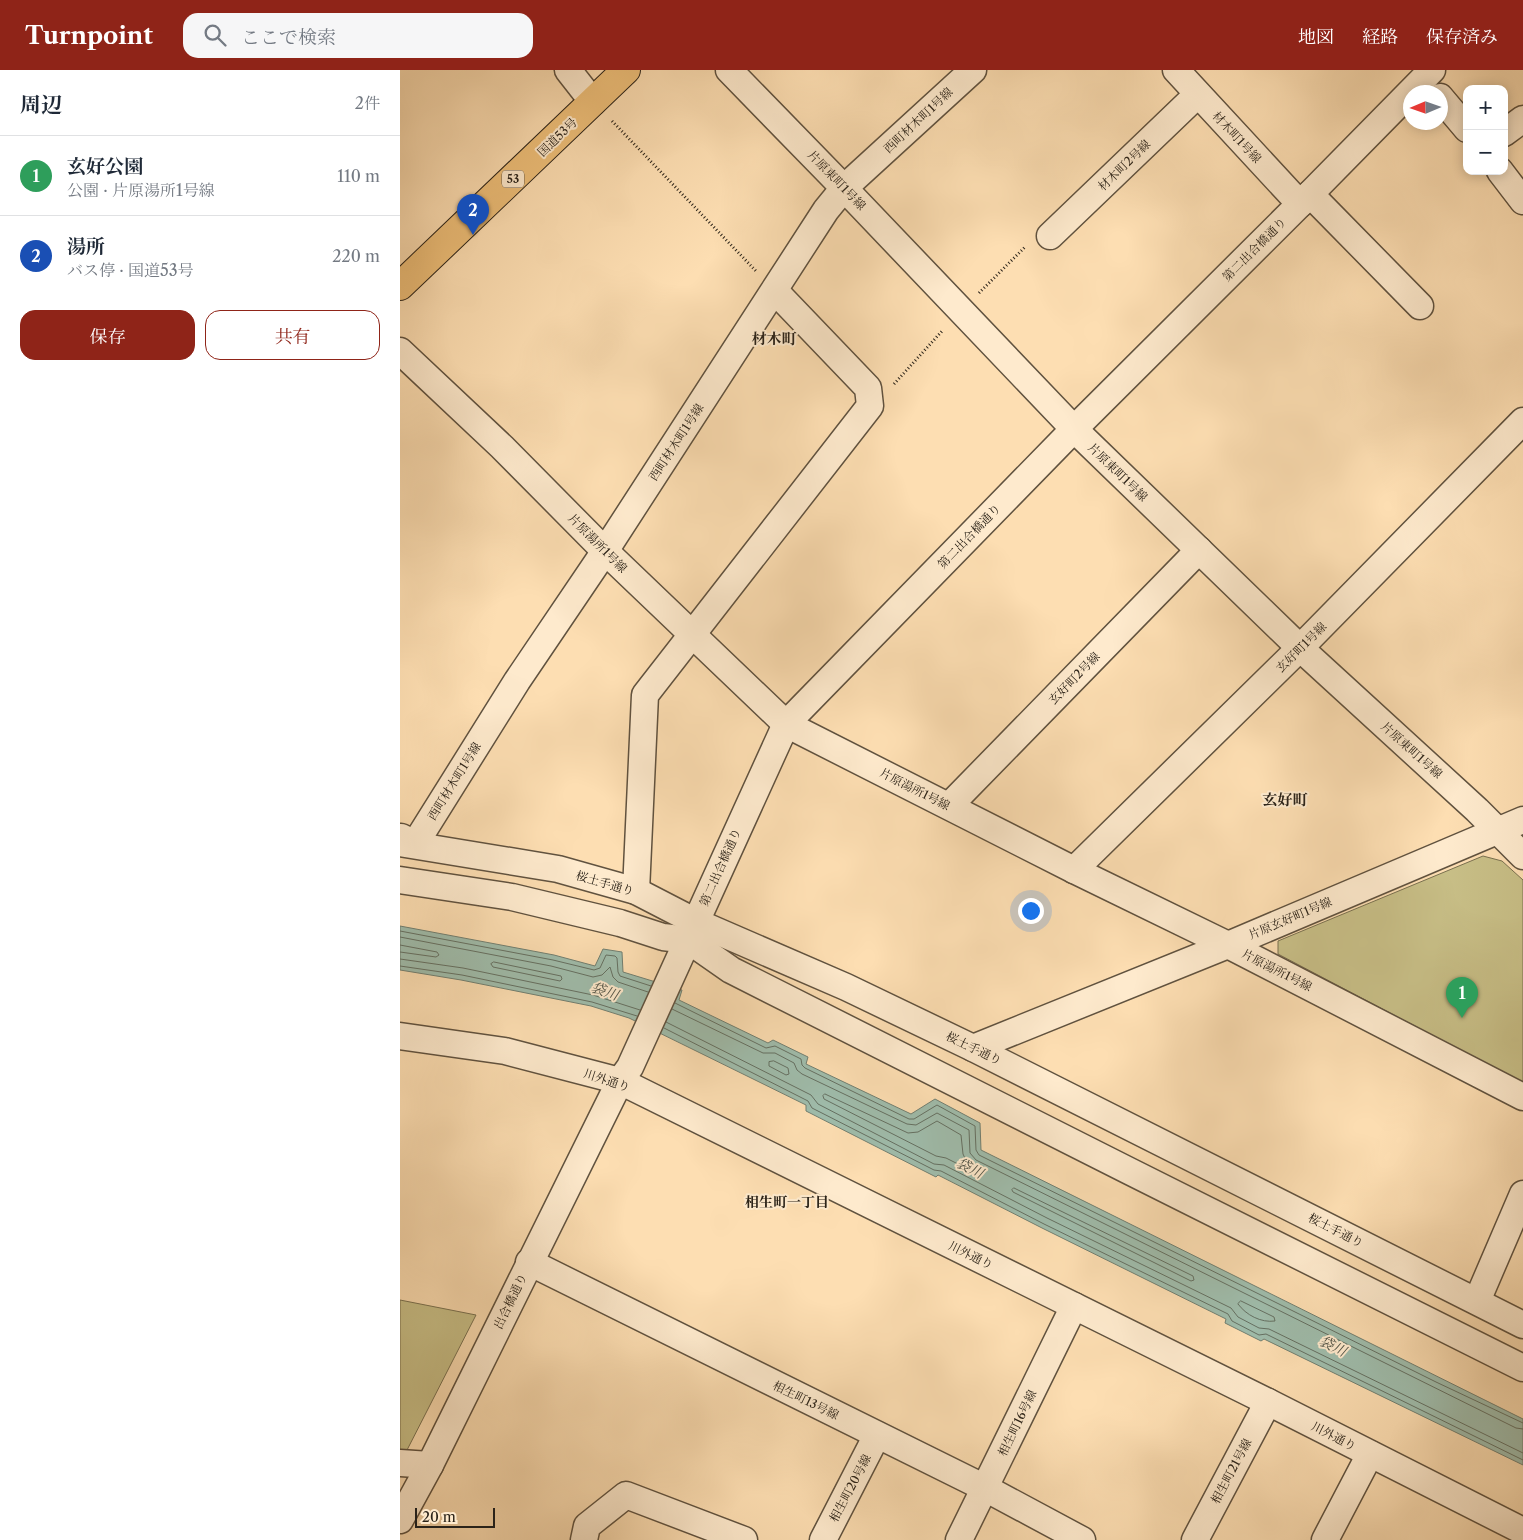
<!DOCTYPE html>
<html lang="ja">
<meta charset="utf-8">
<style>
:root{--surface:#fff;--page:#f6f6f7;--text:#1f2937;--muted:#747a83;--line:#e0e1e3;--accent:#8f2418}
body{margin:0;font-family:"Libre Caslon Text","Noto Serif JP",serif;background:var(--page);color:var(--text)}
.controls{position:absolute;right:15px;top:15px;display:grid;overflow:hidden;border-radius:10px;box-shadow:0 2px 12px #0003}
.controls button{width:45px;height:45px;display:grid;place-items:center;padding:0;border:0;border-bottom:1px solid var(--line);background:var(--surface);color:var(--text);font:25px sans-serif}
.compass{position:absolute;left:1003px;top:15px;width:45px;height:45px;border-radius:50%;background:var(--surface);box-shadow:0 2px 12px #0003;rotate:268deg}
.scale{position:absolute;left:15px;bottom:12px;width:80px;box-sizing:border-box;padding-left:5px;border:2px solid #2b2319;border-top:0;font-size:14px;line-height:18px;white-space:nowrap;color:#2b2319;-webkit-text-stroke:4px #feeacd;paint-order:stroke}
.you{position:absolute;left:630px;top:840px;width:18px;height:18px;margin:-12px;border:4px solid #fff;border-radius:50%;background:#1a73e8;box-shadow:0 0 0 8px #1a73e833}
.badge{display:grid;place-items:center;width:32px;height:32px;border-radius:50%;background:var(--accent);color:#fff;font-size:16px;font-weight:700}
.pin{position:absolute;translate:-50% -41px;filter:drop-shadow(0 1px 2px #0008)}
.pin::after{content:'';position:absolute;top:26px;width:18px;height:15px;background:inherit;clip-path:polygon(0 0,100% 0,50% 100%)}
.list{margin:0;padding:0;list-style:none}
h2{display:flex;justify-content:space-between;align-items:center;height:65px;margin:0;padding:0 20px;font-size:21px}
h2 small{font-size:16px;font-weight:400;color:var(--muted)}
.list li{display:grid;grid-template-columns:32px 1fr auto;gap:15px;align-items:center;box-sizing:border-box;height:80px;padding:0 20px;border-top:1px solid var(--line)}
.list b{display:block;font-size:19px;white-space:nowrap}
.list p{margin:0;font-size:16px;white-space:nowrap;color:var(--muted)}
.list em{font-size:16px;font-style:normal;color:var(--muted)}
.actions{display:flex;gap:10px;padding:15px 20px}
.actions a{flex:1;padding:11px 0;border:1px solid var(--accent);border-radius:15px;text-align:center;font-size:18px;color:var(--accent)}
.actions .main{background:var(--accent);color:#fff}
.icon{flex:none;width:28px;height:28px;fill:none;stroke:currentColor;stroke-width:2;stroke-linecap:round;stroke-linejoin:round}
.map{position:relative;flex:none;width:1123px;height:1470px;overflow:hidden}
header{display:flex;align-items:center;gap:30px;box-sizing:border-box;height:70px;padding:0 25px;background:var(--accent);color:#fff}
header strong{font-size:24px}
nav{display:flex;gap:28px;margin-inline-start:auto;font-size:18px}
.search{width:350px;height:45px;background:var(--page);display:flex;align-items:center;gap:12px;box-sizing:border-box;padding:0 18px;border-radius:15px;color:var(--muted);font-size:19px}
main{display:flex}
aside{flex:1;background:var(--surface)}
.map>svg:first-child{display:block}
.green{fill:#c8bf87;stroke:#7a7150}
.water{fill:#9fbcab;stroke:#717f71}
.lines{fill:none;stroke-linecap:round;stroke-linejoin:round}
.shore{stroke:#657062;stroke-width:1}
.minor-casing{stroke:#60523f;stroke-width:29}
.highway-casing{stroke:#2b2319;stroke-width:30}
.path{stroke:#2b2319;stroke-width:3;stroke-dasharray:1 2.5;stroke-linecap:butt}
.minor{stroke:#feeacd;stroke-width:26}
.highway{stroke:#eebf79;stroke-width:28}
.labels{text-anchor:middle;dominant-baseline:central;stroke-width:4;stroke-linejoin:round;paint-order:stroke}
.shield{fill:#feeacd;stroke:#6a5f4f;stroke-width:1}
.shield-label{font-size:11px;font-weight:bold;fill:#2b2319}
.street-label{font-size:12px;fill:#2b2319;stroke:#feeacd}
.water-label{font-size:14px;font-style:italic;fill:#4e5145;stroke:#feeacd}
.neighbourhood-label{font-size:14px;font-weight:bold;fill:#2b2319;stroke:#feeacd}
.quarter-label{font-size:15px;font-weight:bold;fill:#2b2319;stroke:#feeacd}
</style>
<header>
<strong>Turnpoint</strong>
<div class="search"><svg class="icon" aria-label="search" viewBox="0 0 24 24"><circle cx="10" cy="10" r="6"/><path d="M15 15l6 6"/></svg>ここで検索</div>
<nav><a>地図</a><a>経路</a><a>保存済み</a></nav>
</header>
<main>
<aside>
<h2>周辺<small>2件</small></h2>
<ul class="list">
<li><span class="badge" style="background:#2e9e5b">1</span><div><b>玄好公園</b><p>公園 · 片原湯所1号線</p></div><em>110 m</em></li>
<li><span class="badge" style="background:#1a4fb4">2</span><div><b>湯所</b><p>バス停 · 国道53号</p></div><em>220 m</em></li>
</ul>
<div class="actions"><a class="main">保存</a><a>共有</a></div>
</aside>
<div class="map">
<svg width="1123" height="1470" viewBox="0 0 1123 1470">
<rect width="100%" height="100%" fill="#fddeb2"/>
<filter id="stains"><feTurbulence type="fractalNoise" baseFrequency=".004" numOctaves="4"/><feColorMatrix values="0 0 0 0 .2 0 0 0 0 .09 0 0 0 0 .02 0 0 0 .5 -.17"/></filter>
<radialGradient id="worn" r=".72"><stop offset=".6" stop-color="#630" stop-opacity="0"/><stop offset="1" stop-color="#630" stop-opacity=".3"/></radialGradient>
<g class="green">
<path d="M1083,786L1102,791L1123,810V1013L878,884V871Z"/>
<path d="M0,1230L76,1245L6,1382H0Z"/>
</g>
<path class="water" d="M0,856L154,885L195,896L203,879L222,882L223,902L282,920L279,930L368,973L373,970L408,987L406,994L511,1044L535,1029L580,1053L581,1080L1123,1349V1395L864,1269L861,1271L825,1253L826,1249L642,1158L538,1105L536,1107L406,1041V1035L229,948L191,936L61,910L0,900Z"/>
<g class="lines">
<g class="shore">
<path d="M0,861L153,890L194,900L200,898L206,885L215,886L217,888L218,902L220,906L251,916"/>
<path d="M0,867L151,896L193,907L202,905L210,897L213,907L218,912L248,922"/>
<path d="M0,875L37,882L39,885L36,887L0,882"/>
<path d="M0,889L63,898L193,925L240,940"/>
<path d="M94,892L161,906L162,909L160,911L93,897L91,894Z"/>
<path d="M0,896L62,905L192,932L237,946"/>
<path d="M275,933L366,978L375,976L401,989L402,995L405,998L509,1049H514L537,1035L575,1056L576,1080L579,1085L1036,1312L1123,1353"/>
<path d="M272,939L363,983H375L394,993L397,1000L402,1004L507,1054L516,1055L537,1043L569,1060L570,1083L576,1090L1116,1358L1123,1359"/>
<path d="M266,952L411,1025L418,1034L534,1094L544,1095L647,1148L831,1238L838,1247L859,1258L869,1259L1123,1383"/>
<path d="M264,958L408,1031L412,1038L534,1100L541,1101L644,1154L828,1244L832,1251L859,1265L866,1264L1123,1390"/>
<path d="M374,991L388,998L389,1004L386,1005L369,996V992Z"/>
<path d="M425,1024L508,1063L518,1062L537,1051L561,1065L563,1084L569,1097L566,1098L546,1088L536,1086L424,1029L423,1026Z"/>
<path d="M614,1118L793,1206L794,1210L791,1211L613,1122L612,1120Z"/>
<path d="M841,1231L874,1247L875,1251C861,1253 846,1245 838,1234Z"/>
</g>
<g class="minor-casing">
<g id="minor">
<path d="M168,0L193,32"/>
<path d="M329,0L444,118L674,359L900,578L1077,740L1123,786"/>
<path d="M776,0L900,134"/>
<path d="M1040,27L1067,59"/>
<path d="M1104,63L1123,49"/>
<path d="M1100,101L1123,131"/>
<path d="M910,124L1020,236"/>
<path d="M650,166L797,25"/>
<path d="M0,281L102,377L205,481L386,654L674,800L828,875L1123,1027"/>
<path d="M549,736L799,480"/>
<path d="M1,767L15,774L117,611L205,481L426,140L444,118L573,0"/>
<path d="M0,773L158,799L236,821L296,852L446,917L573,978L1123,1255"/>
<path d="M674,800L900,578L1123,351"/>
<path d="M0,810L112,827L220,853L263,867L288,870L331,900C595,1033 858,1167 1123,1298"/>
<path d="M236,821L245,625L470,336L468,318L375,221"/>
<path d="M0,966L105,981L220,1011L868,1332L1123,1461"/>
<path d="M573,978L828,875L1123,750"/>
<path d="M129,1192L585,1418L682,1470"/>
<path d="M1077,1231L1123,1124"/>
<path d="M0,1393L30,1395"/>
<path d="M0,1450L30,1395L220,1011L230,997L386,654L674,359L910,124L1032,0"/>
<path d="M184,1470L187,1456L226,1425L344,1470"/>
<path d="M423,1470L477,1365"/>
<path d="M559,1470L674,1236"/>
<path d="M795,1470L868,1332"/>
<path d="M925,1470L970,1384"/>
</g>
</g>
<g class="highway-casing">
<path id="highway" d="M0,216L226,0"/>
</g>
<g class="path">
<path d="M212,51L356,201"/>
<path d="M579,223L626,176"/>
<path d="M494,314L543,260"/>
</g>
<use href="#minor" class="minor"/>
<use href="#highway" class="highway"/>
</g>
<g class="labels">
<rect class="shield" x="102" y="100.5" width="22" height="17" rx="4"/>
<g class="shield-label">
<text x="113" y="109">53</text>
</g>
<g class="street-label">
<text transform="translate(518 50) rotate(-43)">西町材木町1号線</text>
<text transform="translate(157 67) rotate(-44)">国道53号</text>
<text transform="translate(837 67) rotate(47)">材木町1号線</text>
<text transform="translate(724 95) rotate(-44)">材木町2号線</text>
<text transform="translate(437 110) rotate(46)">片原東町1号線</text>
<text transform="translate(854 179) rotate(-45)">第二出合橋通り</text>
<text transform="translate(276 372) rotate(-57)">西町材木町1号線</text>
<text transform="translate(718 402) rotate(44)">片原東町1号線</text>
<text transform="translate(569 466) rotate(-46)">第二出合橋通り</text>
<text transform="translate(198 473) rotate(45)">片原湯所1号線</text>
<text transform="translate(901 577) rotate(-45)">玄好町1号線</text>
<text transform="translate(674 608) rotate(-46)">玄好町2号線</text>
<text transform="translate(1012 680) rotate(42)">片原東町1号線</text>
<text transform="translate(54 711) rotate(-58)">西町材木町1号線</text>
<text transform="translate(515 719) rotate(27)">片原湯所1号線</text>
<text transform="translate(320 797) rotate(-66)">第二出合橋通り</text>
<text transform="translate(205 813) rotate(16)">桜土手通り</text>
<text transform="translate(890 848) rotate(-23)">片原玄好町1号線</text>
<text transform="translate(877 900) rotate(27)">片原湯所1号線</text>
<text transform="translate(574 978) rotate(26)">桜土手通り</text>
<text transform="translate(207 1010) rotate(18)">川外通り</text>
<text transform="translate(936 1160) rotate(27)">桜土手通り</text>
<text transform="translate(571 1185) rotate(26)">川外通り</text>
<text transform="translate(110 1231) rotate(-64)">出合橋通り</text>
<text transform="translate(406 1330) rotate(26)">相生町13号線</text>
<text transform="translate(617 1353) rotate(-64)">相生町16号線</text>
<text transform="translate(934 1366) rotate(27)">川外通り</text>
<text transform="translate(831 1401) rotate(-62)">相生町21号線</text>
<text transform="translate(450 1418) rotate(-62)">相生町20号線</text>
</g>
<g class="water-label">
<text transform="translate(205 921) rotate(19)">袋川</text>
<text transform="translate(570 1098) rotate(26)">袋川</text>
<text transform="translate(933 1276) rotate(26)">袋川</text>
</g>
<g class="neighbourhood-label">
<text x="387" y="1132">相生町一丁目</text>
</g>
<g class="quarter-label">
<text x="374" y="268">材木町</text>
<text x="885" y="729">玄好町</text>
</g>
</g>
<rect width="100%" height="100%" filter="url(#stains)"/>
<rect width="100%" height="100%" fill="url(#worn)"/>
</svg>
<div class="controls">
<button>+</button>
<button>−</button>
</div>
<svg class="compass" viewBox="-18 -18 36 36"><path d="M0-13l5 13h-10z" fill="#e53935"/><path d="M0 13l5-13h-10z" fill="#747a83"/></svg>
<div class="scale">20 m</div>
<div class="you"></div>
<div class="pin badge" style="left:1062px;top:948px;background:#2e9e5b">1</div>
<div class="pin badge" style="left:73px;top:165px;background:#1a4fb4">2</div>
</div>
</main>
